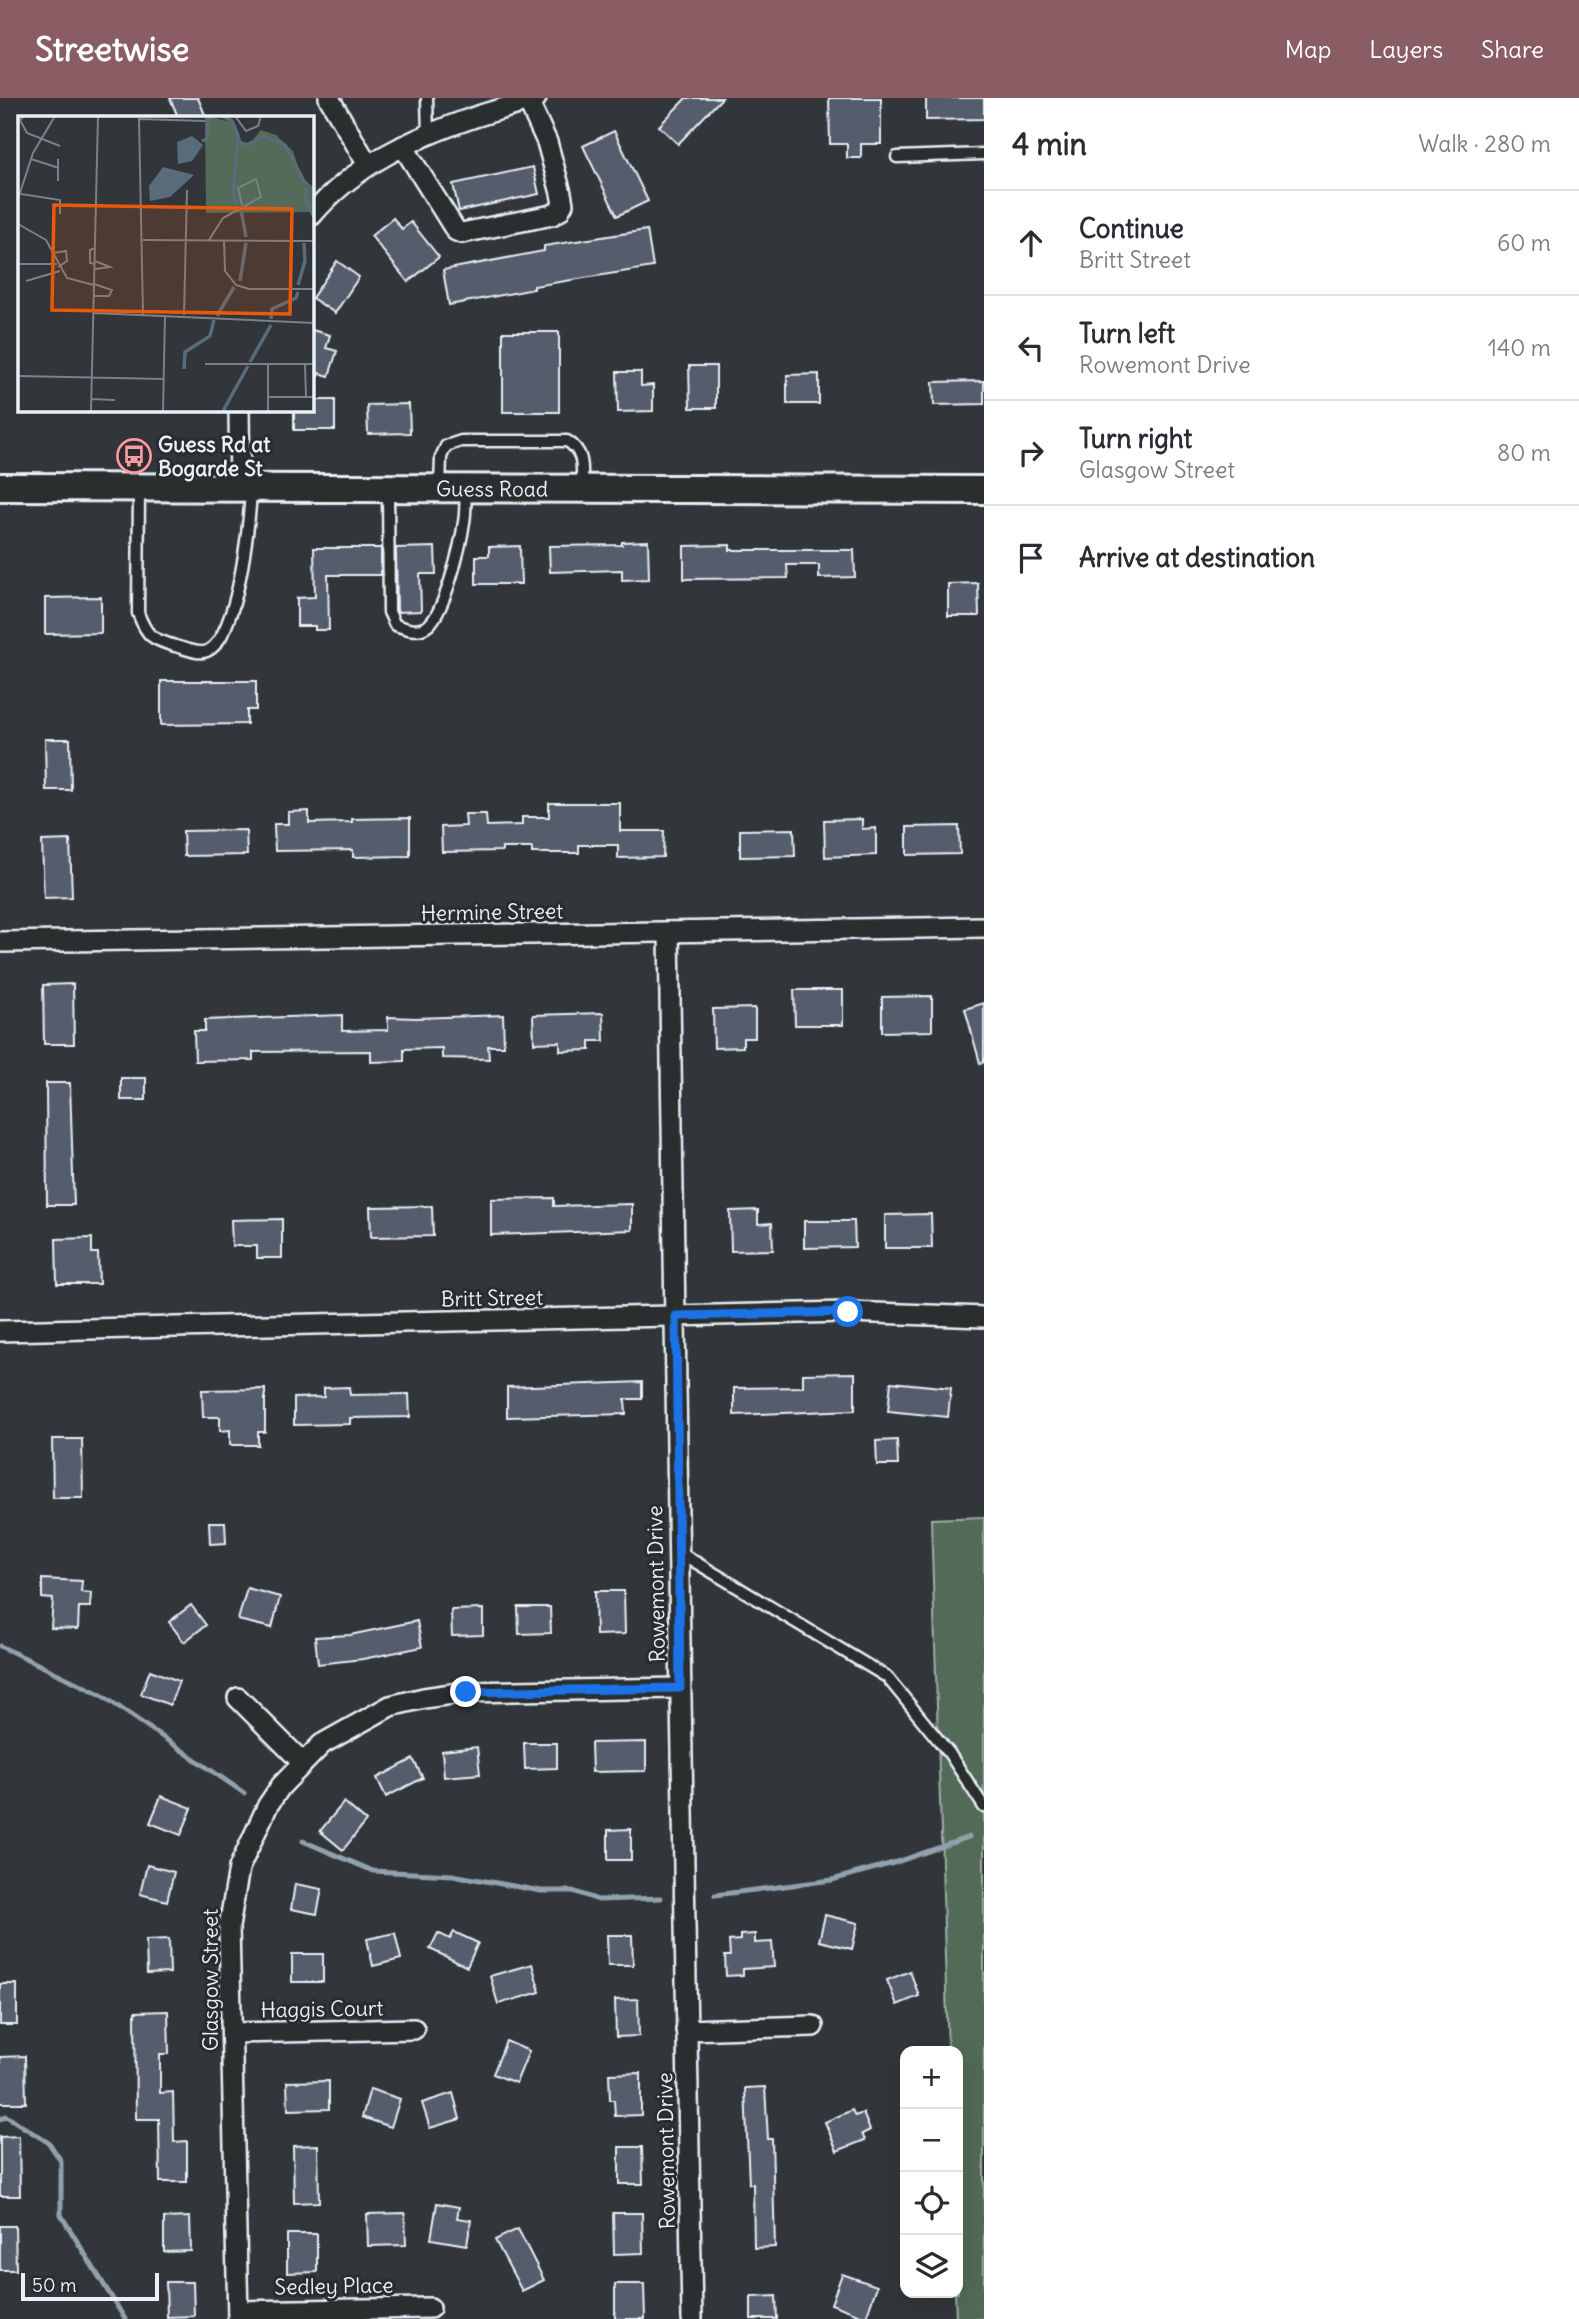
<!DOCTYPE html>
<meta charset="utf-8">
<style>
:root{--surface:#fff;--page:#f7f7f7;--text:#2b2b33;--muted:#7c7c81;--line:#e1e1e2;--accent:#8a5d65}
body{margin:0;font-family:Delius,sans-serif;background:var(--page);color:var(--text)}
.controls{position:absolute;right:21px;bottom:21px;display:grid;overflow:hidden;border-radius:14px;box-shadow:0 7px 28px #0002}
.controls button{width:63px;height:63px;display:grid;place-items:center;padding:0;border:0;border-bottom:2px solid var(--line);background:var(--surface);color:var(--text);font:35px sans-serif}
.scale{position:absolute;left:21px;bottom:18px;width:138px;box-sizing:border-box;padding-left:7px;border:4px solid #e8f1f8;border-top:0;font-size:19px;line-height:24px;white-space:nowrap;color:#e8f1f8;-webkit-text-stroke:5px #2a2d2e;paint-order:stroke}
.stop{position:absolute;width:21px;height:21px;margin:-16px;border:5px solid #1a73e8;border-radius:50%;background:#fff}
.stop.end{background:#1a73e8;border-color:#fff;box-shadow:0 2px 7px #0008}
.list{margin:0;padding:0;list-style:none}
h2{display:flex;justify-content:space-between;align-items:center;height:91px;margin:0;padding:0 28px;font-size:30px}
h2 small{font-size:23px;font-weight:400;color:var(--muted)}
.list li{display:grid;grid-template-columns:46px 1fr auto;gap:21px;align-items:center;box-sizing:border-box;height:105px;padding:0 28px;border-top:2px solid var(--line)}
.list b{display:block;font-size:26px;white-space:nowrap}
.list p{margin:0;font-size:23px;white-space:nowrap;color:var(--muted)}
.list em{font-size:23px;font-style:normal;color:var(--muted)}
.icon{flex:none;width:38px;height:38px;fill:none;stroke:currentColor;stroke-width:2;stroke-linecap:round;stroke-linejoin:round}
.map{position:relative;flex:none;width:984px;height:2221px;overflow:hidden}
header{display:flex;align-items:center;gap:42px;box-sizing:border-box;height:98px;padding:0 35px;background:var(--accent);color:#fff}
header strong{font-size:33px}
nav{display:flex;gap:38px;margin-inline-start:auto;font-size:24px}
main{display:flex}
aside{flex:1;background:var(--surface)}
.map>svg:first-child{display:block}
.green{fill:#536b58;stroke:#9eaea8;stroke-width:2}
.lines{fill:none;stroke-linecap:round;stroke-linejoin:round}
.stream{stroke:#92a1ad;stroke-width:5}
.building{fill:#545b6c;stroke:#e8f1f8;stroke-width:2}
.service-casing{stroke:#e8f1f8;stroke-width:15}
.minor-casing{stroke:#e8f1f8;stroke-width:24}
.secondary-casing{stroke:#e8f1f8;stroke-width:32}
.service{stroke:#2a2d2e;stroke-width:10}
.minor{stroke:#2a2d2e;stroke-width:19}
.secondary{stroke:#2a2d2e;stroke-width:26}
.route{stroke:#1a73e8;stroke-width:9}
.labels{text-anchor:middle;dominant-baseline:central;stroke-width:6;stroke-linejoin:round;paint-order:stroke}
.poi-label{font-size:21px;font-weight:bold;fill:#e8f1f8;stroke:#2a2d2e;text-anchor:start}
.street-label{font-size:21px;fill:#e8f1f8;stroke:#2a2d2e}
.inset-river{fill:none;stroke:#596c7b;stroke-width:3.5}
.inset-road{fill:none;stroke:#7b8186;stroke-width:2}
.view{fill:#e8590c;fill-opacity:0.15;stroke:#e8590c;stroke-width:3.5}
.inset-edge{fill:none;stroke:#e8f1f8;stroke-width:3.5}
</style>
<header>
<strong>Streetwise</strong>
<nav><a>Map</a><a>Layers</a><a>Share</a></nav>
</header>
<main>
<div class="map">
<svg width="984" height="2221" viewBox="0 0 984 2221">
<rect width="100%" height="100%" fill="#32363a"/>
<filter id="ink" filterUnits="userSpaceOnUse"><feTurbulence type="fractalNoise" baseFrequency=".0143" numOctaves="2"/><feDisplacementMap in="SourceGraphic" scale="14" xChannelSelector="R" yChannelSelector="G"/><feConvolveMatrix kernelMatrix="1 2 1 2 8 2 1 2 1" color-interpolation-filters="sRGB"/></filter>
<g filter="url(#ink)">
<path class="green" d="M984,1419V2221H956L955,2195H958V1953H948L931,1421Z"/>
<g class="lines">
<g class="stream">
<path d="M0,1548L100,1596L244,1695"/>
<path d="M303,1743L373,1773L452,1777L541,1793H573L598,1802L661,1800"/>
<path d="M715,1797L832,1782L897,1764L969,1739"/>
<path d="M0,2021L6,2018L49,2045L61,2063V2117L125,2221"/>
</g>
</g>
<g class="building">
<path d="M170,0H198L206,19H178Z"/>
<path d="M686,0H722L678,46L659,28Z"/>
<path d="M829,0H881V46H861V60H847V46H830Z"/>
<path d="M926,0H984V21L926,22Z"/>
<path d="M614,33L648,103L617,118L583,48Z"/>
<path d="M533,69L539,96L459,113L453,86Z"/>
<path d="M393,120L402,131L411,124L439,159L408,184L371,138Z"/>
<path d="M647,132L653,169L534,188V191L449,207L443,172L544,153V148Z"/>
<path d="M337,163L359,179L335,215L312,200Z"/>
<path d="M312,232L330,237L326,250L337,253L329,278L319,275L316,286L312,285Z"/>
<rect x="503" y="234" width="56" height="80"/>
<path d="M689,268H716V310H690Z"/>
<path d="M617,274H641V288L653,287V313L618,314Z"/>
<path d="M819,276V306H787V277Z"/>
<path d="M984,283V306L934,307L933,284Z"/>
<path d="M312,302H335V332H294V312H312Z"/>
<path d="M409,306L410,335L368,336L367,307Z"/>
<path d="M648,443L649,481L622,482V472L550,474L549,448L622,447V444Z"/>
<path d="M730,447V452H854L855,479L819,480V467H787L788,480L684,481V448Z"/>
<path d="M520,448L521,486H476V458H489V449Z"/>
<path d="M435,449L436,476H420L421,513L397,514L396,450Z"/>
<path d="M314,450H381V477H328L329,532H315V528H297V500L315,499Z"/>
<path d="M978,485L979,518H948V486Z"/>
<path d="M101,499V535L45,536V500Z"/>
<path d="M161,583H256V612H247V626L161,627Z"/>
<path d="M45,641H70L71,692H46Z"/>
<path d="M549,705H620V733H664L663,759L618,760V747H579V755H532V750H502V753L442,754L441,729L466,728L465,716H486L487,728L522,727V719H549Z"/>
<path d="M309,713V725L352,724V721L410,720V758L353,759V752L275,753L274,726H288V714Z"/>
<path d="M862,721V731L876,730V757L825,759L824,722Z"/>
<path d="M959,728L960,756L907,757V729Z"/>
<path d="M794,731L795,758L740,759V732Z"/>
<path d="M246,732L247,757L184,758L183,733Z"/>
<path d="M70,742L72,799L44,800L42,743Z"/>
<path d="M73,886L74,946H44L43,887Z"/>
<path d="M794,892H843V927H795Z"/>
<path d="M932,898V933L882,934V899Z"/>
<path d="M984,905V964L980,965L965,911Z"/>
<path d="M755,910V940H743V949L714,950L713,911Z"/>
<path d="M603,915L604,943H590V952L560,953V944L534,945L533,917Z"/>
<path d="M342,917V933L388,932V919L416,920L503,917L504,948H488L489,961L442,960V950L404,951V963L371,964V953L253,954V962L195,963L194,933H205V922Z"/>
<rect x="121" y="980" width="25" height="22"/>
<path d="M46,985H70L74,1107H47Z"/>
<path d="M554,1100V1108L632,1106V1132L491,1137V1101Z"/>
<path d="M432,1108L433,1138L371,1139L370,1109Z"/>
<path d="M758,1112V1126L772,1125L773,1152L731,1153L730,1113Z"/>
<path d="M931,1116L932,1150H885V1117Z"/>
<path d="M282,1121V1160H257V1148H232L231,1122Z"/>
<path d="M804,1123H854L855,1149L804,1150Z"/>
<path d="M92,1140V1155H98L99,1186H57L56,1141Z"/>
<path d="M855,1275V1312L734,1317V1290L803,1289V1276Z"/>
<path d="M642,1284V1301H625L626,1316L507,1319V1289Z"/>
<path d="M891,1284L951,1290L948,1319L888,1313Z"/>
<path d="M349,1289L350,1297L409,1296L410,1319L350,1320V1326L294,1327V1300L324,1299V1290Z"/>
<path d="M265,1291V1334H258V1347H230V1332L220,1333V1319H203L202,1292Z"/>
<path d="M52,1341H82L83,1400H53Z"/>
<path d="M897,1342L898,1367H877L876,1343Z"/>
<path d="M209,1424H225L226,1445L210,1446Z"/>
<path d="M42,1481L82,1483L81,1494L91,1495L90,1509H79L78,1531L51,1530L53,1501L42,1500Z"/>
<path d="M247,1490L280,1499L272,1530L238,1522Z"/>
<path d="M595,1493H624L625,1536L596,1537Z"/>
<path d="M191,1507L206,1527L184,1544L169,1524Z"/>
<path d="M518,1509H550L551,1535L519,1536Z"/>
<path d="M483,1511V1537L452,1538L451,1512Z"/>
<path d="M417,1523L422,1549L363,1561L318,1566L315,1539L350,1537Z"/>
<path d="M150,1572L179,1583L170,1607L141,1596Z"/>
<path d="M646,1644V1673L592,1674L591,1645Z"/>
<path d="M524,1645H557V1670L525,1671Z"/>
<path d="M477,1649L480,1676L444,1679L442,1653Z"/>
<path d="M413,1661L423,1680L386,1699L377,1680Z"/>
<path d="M161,1698L192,1710L181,1737L150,1725Z"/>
<path d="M344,1704L366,1723L343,1752L320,1733Z"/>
<path d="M631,1731V1762H608V1732Z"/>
<path d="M147,1767L174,1774L167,1803L140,1796Z"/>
<path d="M295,1786L322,1791L317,1816L291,1811Z"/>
<path d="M825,1817L858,1825L852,1851L819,1843Z"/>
<path d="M454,1834L478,1845L467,1869L430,1851L438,1835L450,1841Z"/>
<path d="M395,1835L401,1861L373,1868L367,1841Z"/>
<path d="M755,1836V1845L772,1844L774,1869L743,1871V1877L726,1878L725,1858H730L729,1843L740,1842V1837Z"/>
<path d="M607,1837H632L633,1867H608Z"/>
<path d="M169,1841L170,1875L147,1876L146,1842Z"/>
<rect x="292" y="1856" width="31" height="28"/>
<path d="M532,1866L540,1894L498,1906L490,1878Z"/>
<path d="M910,1873L919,1898L897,1907L887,1882Z"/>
<rect x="0" y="1886" width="17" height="41"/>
<path d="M638,1901L639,1938L616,1939L615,1902Z"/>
<path d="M168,1913L169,1956H160V1995L173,1994L174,2044L187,2043V2084H160L159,2021H136L135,1914Z"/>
<path d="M506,1943L529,1953L516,1985L493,1976Z"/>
<path d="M25,1958L26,2005H0V1959Z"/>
<path d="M641,1975V2017L615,2018L614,2002H610L609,1976Z"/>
<path d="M329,1983V2011L288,2012L287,1984Z"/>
<path d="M765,1989L768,2041H772L775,2149L754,2150L753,2086H749L745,1990Z"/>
<path d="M370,1991L400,2001L391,2029L362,2019Z"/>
<path d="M453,1995L460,2021L430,2030L422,2005Z"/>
<path d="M852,2012L855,2018L863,2015L870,2032L862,2036L865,2042L837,2053L825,2024Z"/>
<path d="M19,2038L20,2098H0V2039Z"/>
<path d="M318,2047L319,2104L294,2105L293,2048Z"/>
<path d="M619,2049H642L643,2086H619Z"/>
<path d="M437,2105L459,2109L457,2120L471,2122L467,2147L431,2141Z"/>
<path d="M405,2115L406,2147L368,2148L367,2116Z"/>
<path d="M613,2115H642L643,2155L614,2156Z"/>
<path d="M190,2119L191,2153L164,2154V2120Z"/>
<path d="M0,2128H15L16,2172H0Z"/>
<path d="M518,2131L544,2182L522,2193L495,2142Z"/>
<path d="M287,2136H317V2174L287,2175Z"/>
<path d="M842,2176L877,2188L866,2219L831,2206Z"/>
<path d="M166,2184H193L194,2218L167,2219Z"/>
<path d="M615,2186H644L645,2221H615Z"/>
<path d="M776,2198L777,2221H751V2199Z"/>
</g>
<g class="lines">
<g class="service-casing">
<g id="service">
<path d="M427,0L428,36"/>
<path d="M897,59L984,56"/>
<path d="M440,389L441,359L446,348L461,343H567C585,354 582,370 582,389"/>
<path d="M388,390L389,514L395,527C405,530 416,535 426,529C444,519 461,446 464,424C466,414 465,402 466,392"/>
<path d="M139,392L138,515C147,539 152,541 175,548C184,550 198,557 207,553C238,540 250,422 251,390"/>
<path d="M677,1453L887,1579L949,1655L984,1709"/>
</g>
</g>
<g class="minor-casing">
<g id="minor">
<path d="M329,0L368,67"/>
<path d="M403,48L456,133L462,135L552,117L559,113L563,106L561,95L547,44L528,3"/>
<path d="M312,117C354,67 413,40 475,19C495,12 516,8 536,0"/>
<path d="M239,312L240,389"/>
<path d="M669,834C677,1296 682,1759 692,2221"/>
<path d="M0,844L984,829"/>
<path d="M0,1233L848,1214L984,1219"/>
<path d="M238,1600L302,1664"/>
<path d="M686,1932L813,1928"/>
<path d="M232,1935L414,1931"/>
<path d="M238,2213L430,2210"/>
<path d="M238,2221L229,1829L239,1770L268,1707L281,1688L322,1646L390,1608L424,1600L466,1594L680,1590"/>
</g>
</g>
<g class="secondary-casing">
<g id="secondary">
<path id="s1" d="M0,389L984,392"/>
</g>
</g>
<use href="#service" class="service"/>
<use href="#minor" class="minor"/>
<use href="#secondary" class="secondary"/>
</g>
</g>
<g class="lines" filter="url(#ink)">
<path class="route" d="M466,1594L680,1590L676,1218L848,1214"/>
</g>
<defs>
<g id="bus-ring" transform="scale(1.75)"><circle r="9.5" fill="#2a2d2e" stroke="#ff9aa2" stroke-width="1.5"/><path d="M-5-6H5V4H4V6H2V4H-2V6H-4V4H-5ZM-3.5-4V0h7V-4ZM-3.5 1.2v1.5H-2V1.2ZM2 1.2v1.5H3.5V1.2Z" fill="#ff9aa2"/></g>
</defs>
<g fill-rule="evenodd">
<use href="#bus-ring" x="134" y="358"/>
</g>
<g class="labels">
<g class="poi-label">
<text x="158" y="346">Guess Rd at<tspan x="158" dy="24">Bogarde St</tspan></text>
</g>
<g class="street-label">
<text stroke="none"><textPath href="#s1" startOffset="492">Guess Road</textPath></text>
<text transform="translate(492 814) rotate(-1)">Hermine Street</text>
<text transform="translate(492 1200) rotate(-1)">Britt Street</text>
<text transform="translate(656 1486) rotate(-91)">Rowemont Drive</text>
<text transform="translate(210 1882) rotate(-90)">Glasgow Street</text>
<text transform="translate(322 1911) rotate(-1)">Haggis Court</text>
<text transform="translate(666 2053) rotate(-91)">Rowemont Drive</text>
<text transform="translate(334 2188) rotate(-1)">Sedley Place</text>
</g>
</g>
<g transform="translate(18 18)">
<rect width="296" height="296" fill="#32363a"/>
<path d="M187,0L214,6L225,28L234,25L243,14L258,19L275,35L283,60L296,72V96L188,97Z" fill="#536b58"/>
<path d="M174,20L185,29L174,45L160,48L159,26ZM145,51L176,59L152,81L132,85L131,70Z" fill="#596c7b"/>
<path class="inset-river" d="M204,0L214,5L220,19L215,80L220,88M184,25L189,23L190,0M218,25L229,29L247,20L267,29L288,69M288,71V84L296,101M223,94L228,121M222,165L228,127M280,169L287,145L286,127M199,200L216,171M253,203L254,193L278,182L280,176M232,246L253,209M166,253L167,236L192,220L196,204M205,295L230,250"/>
<path class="inset-road" d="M6,0L2,4L9,17L42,30M217,0L228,15L240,10L243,0M296,5V28M13,43L41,52M40,65V43M3,78L42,84V98M0,83L15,37L37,0M0,108L28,124L49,162L76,169M125,124L296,125M191,124L205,102L243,81L238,63L220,72L224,89M206,124L207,155L218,169L231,173H296M35,137L48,135L49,145L40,151M0,148H39M77,148L72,147V134L77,132M77,153L92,151L77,145M8,165L42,155M76,180H91L94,174L76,168M76,197L296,207M125,198L121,3L187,5M166,199L169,74M187,248H296M250,248V295M287,248L288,281M0,260L146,263M250,281H296M73,283L97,284M73,295L80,0M145,295L147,199"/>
<path class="view" d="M36,89L274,93L272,198L34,194Z"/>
<rect width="296" height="296" class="inset-edge"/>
</g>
</svg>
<div class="controls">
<button>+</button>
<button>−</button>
<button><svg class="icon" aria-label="locate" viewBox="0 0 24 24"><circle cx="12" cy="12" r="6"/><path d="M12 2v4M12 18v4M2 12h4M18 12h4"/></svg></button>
<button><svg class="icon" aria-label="layers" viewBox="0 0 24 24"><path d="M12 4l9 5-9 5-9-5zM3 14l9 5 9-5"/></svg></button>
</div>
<div class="scale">50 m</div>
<div class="stop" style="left:848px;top:1214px"></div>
<div class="stop end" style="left:466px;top:1594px"></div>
</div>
<aside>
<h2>4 min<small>Walk · 280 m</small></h2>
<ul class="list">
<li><svg class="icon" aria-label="ahead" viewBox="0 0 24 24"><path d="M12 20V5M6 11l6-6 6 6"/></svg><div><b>Continue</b><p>Britt Street</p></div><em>60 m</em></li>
<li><svg class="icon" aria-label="left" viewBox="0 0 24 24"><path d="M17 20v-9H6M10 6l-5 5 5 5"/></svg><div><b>Turn left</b><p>Rowemont Drive</p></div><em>140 m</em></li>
<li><svg class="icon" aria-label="right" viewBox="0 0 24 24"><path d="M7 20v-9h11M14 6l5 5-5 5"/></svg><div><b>Turn right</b><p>Glasgow Street</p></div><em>80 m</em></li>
<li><svg class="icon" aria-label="arrive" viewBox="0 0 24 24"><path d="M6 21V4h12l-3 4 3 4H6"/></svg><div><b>Arrive at destination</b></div></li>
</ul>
</aside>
</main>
